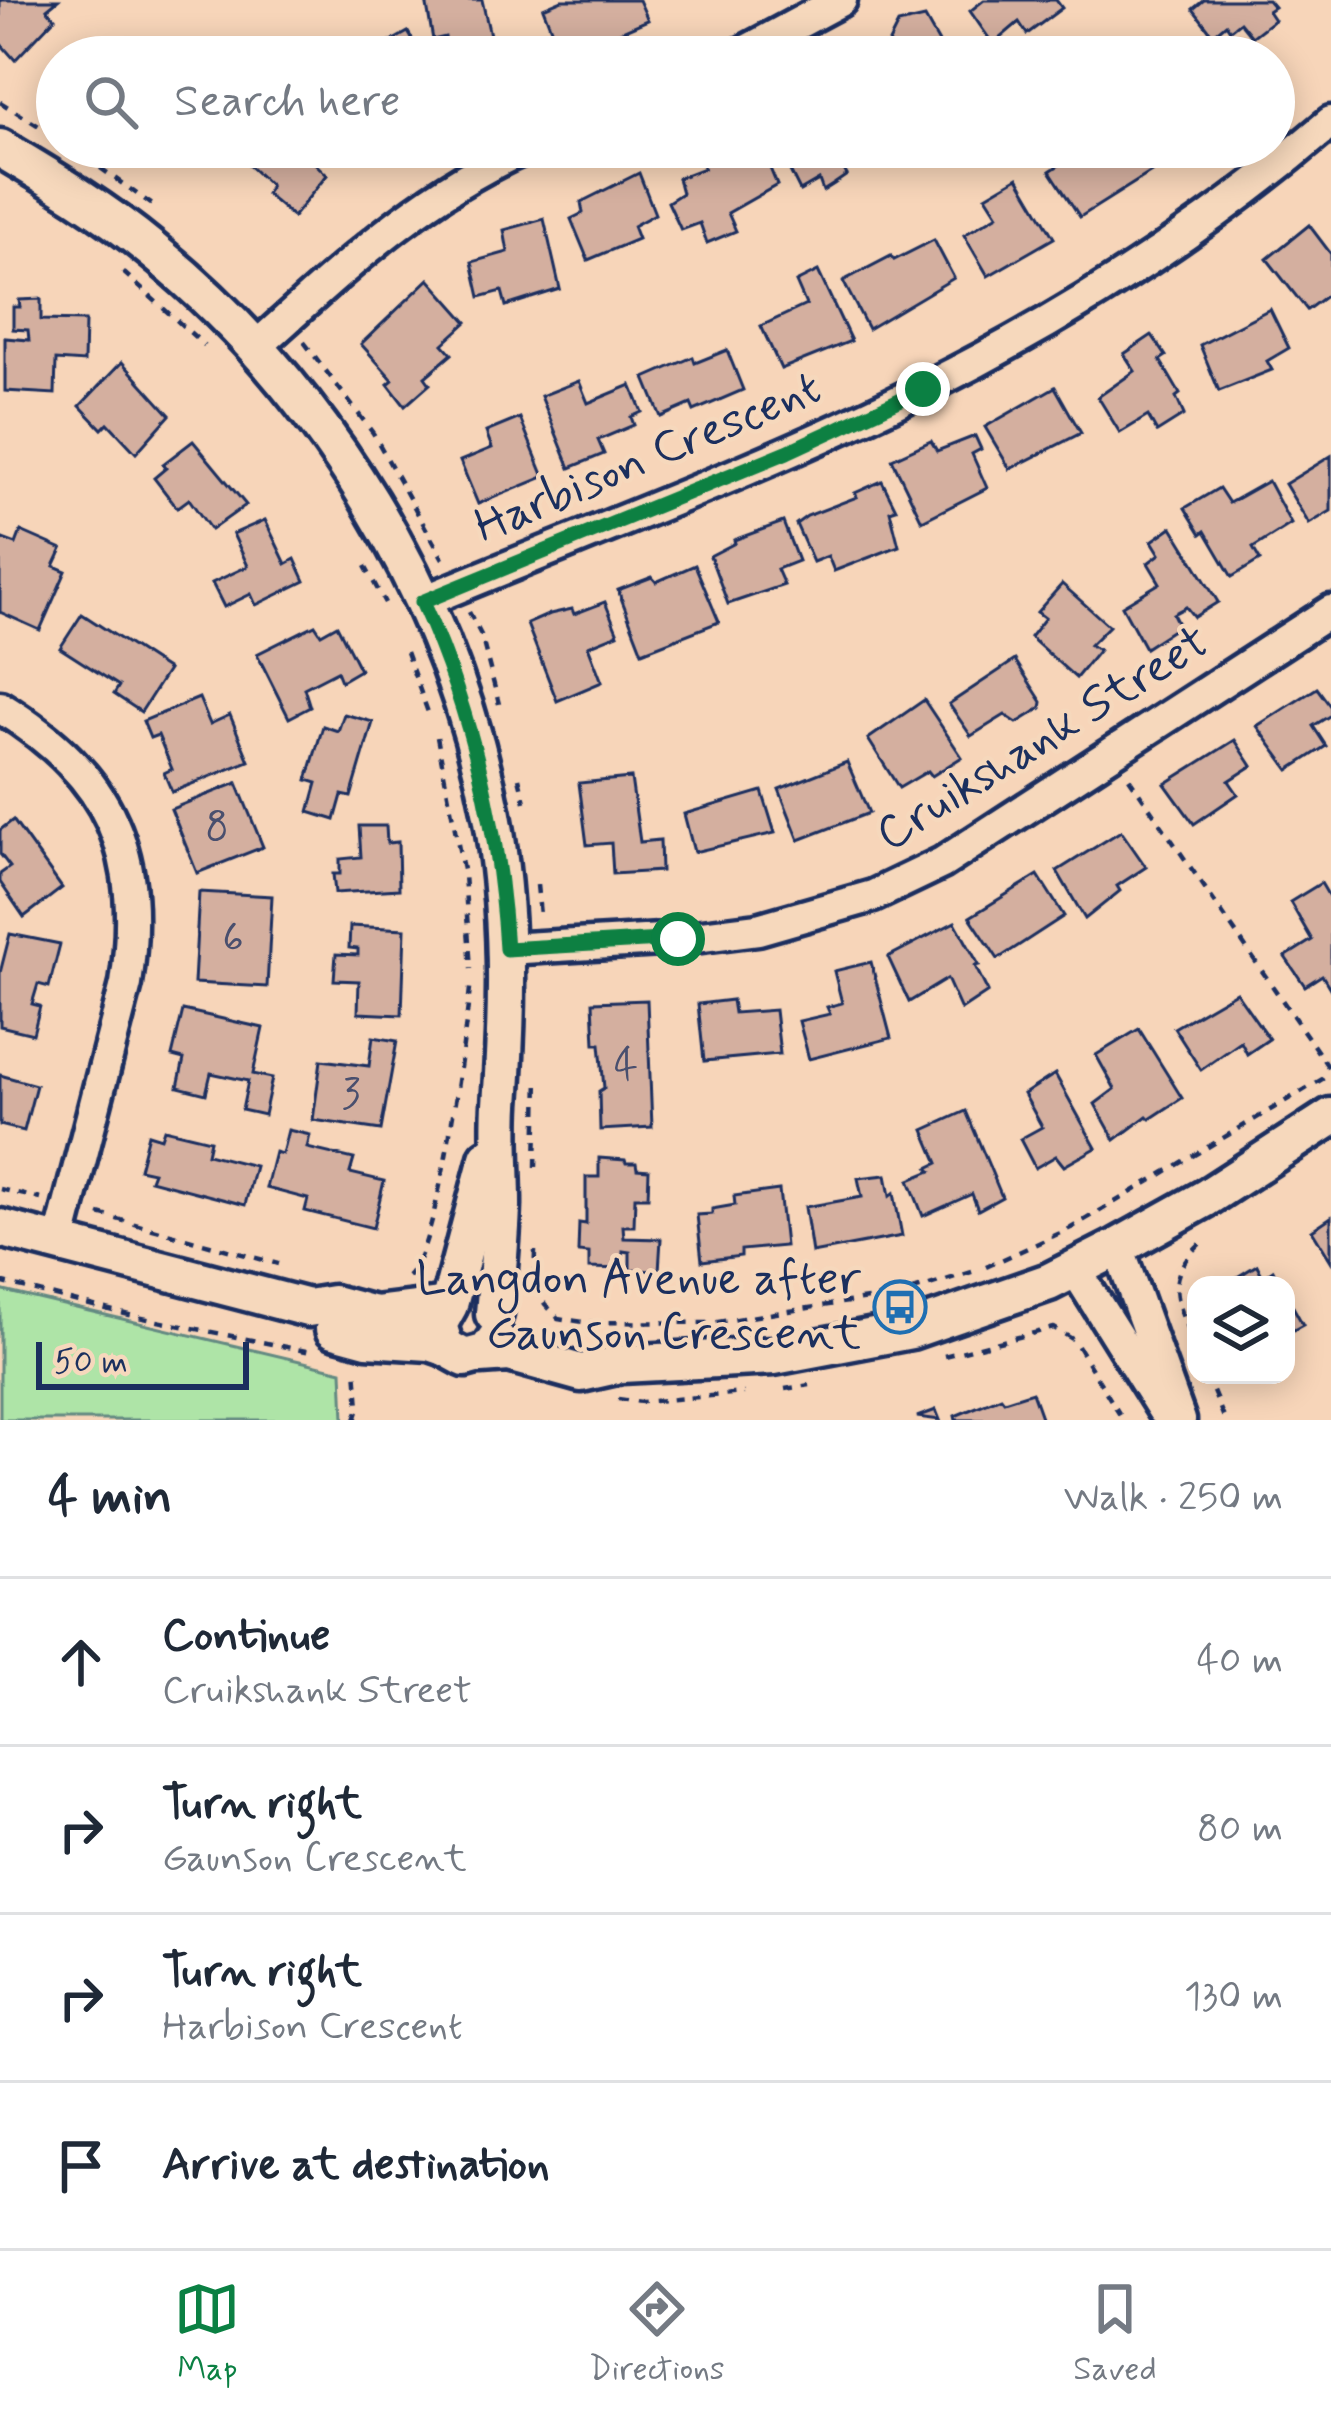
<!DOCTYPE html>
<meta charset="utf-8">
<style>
:root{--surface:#fff;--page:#f2f2f3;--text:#1f2937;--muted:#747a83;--line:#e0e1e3;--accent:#0b8043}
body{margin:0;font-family:Mynerve,sans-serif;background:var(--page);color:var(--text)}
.controls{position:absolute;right:36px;bottom:36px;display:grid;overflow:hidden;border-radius:24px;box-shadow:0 6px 30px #0003}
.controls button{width:108px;height:108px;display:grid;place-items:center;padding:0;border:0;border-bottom:3px solid var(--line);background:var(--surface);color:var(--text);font:60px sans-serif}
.scale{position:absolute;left:36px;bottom:30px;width:213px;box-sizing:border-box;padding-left:12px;border:6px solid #1b2f5e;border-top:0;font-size:33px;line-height:42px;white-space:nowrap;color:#1b2f5e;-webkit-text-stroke:9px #f6d8bc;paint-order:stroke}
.stop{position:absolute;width:36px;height:36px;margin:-27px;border:9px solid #0b8043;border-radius:50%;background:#fff}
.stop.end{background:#0b8043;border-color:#fff;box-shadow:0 3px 12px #0008}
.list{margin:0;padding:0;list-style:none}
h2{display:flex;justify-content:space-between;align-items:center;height:156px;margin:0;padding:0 48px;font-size:51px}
h2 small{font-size:39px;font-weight:400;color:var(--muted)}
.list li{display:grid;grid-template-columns:78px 1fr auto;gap:36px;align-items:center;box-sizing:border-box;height:168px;padding:0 48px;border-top:3px solid var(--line)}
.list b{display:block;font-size:45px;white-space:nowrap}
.list p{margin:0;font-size:39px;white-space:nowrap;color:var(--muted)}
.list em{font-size:39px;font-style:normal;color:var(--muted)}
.icon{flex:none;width:66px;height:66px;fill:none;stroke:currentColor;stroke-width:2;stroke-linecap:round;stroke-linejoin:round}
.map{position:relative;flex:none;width:1331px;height:1420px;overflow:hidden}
.search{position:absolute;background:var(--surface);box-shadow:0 6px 30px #0003;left:36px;right:36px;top:36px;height:132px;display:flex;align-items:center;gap:30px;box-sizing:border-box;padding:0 42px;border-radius:66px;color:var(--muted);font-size:45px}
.sheet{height:828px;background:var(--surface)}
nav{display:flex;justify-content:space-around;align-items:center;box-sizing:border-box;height:168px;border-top:3px solid var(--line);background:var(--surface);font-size:33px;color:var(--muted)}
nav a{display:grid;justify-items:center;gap:6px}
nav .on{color:var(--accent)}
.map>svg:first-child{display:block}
.green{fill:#aee4a7;stroke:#648a82;stroke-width:3}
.building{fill:#d4af9f;stroke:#1b2f5e;stroke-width:3}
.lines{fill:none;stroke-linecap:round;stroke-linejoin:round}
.minor-casing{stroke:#1b2f5e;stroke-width:39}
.tertiary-casing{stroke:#1b2f5e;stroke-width:45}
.path{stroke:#1b2f5e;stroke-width:4.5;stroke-dasharray:9 9;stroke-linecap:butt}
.minor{stroke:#f6d8bc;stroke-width:30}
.tertiary{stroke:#f6d8bc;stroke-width:36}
.route{stroke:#0b8043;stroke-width:15}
.labels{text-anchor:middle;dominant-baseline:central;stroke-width:9;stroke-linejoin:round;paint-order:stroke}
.number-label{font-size:42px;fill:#494f6e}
.street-label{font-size:48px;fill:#1b2f5e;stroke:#f6d8bc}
.poi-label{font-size:48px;fill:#1b2f5e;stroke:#f6d8bc;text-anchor:end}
</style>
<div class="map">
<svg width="1331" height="1420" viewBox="0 0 1331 1420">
<rect width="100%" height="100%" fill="#f7d5b9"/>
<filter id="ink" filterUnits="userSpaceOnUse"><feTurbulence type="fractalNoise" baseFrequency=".00833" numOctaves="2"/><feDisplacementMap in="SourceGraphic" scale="24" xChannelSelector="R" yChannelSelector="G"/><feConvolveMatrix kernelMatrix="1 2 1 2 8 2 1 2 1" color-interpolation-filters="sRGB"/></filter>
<g filter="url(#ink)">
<path class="green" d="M0,1290L342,1371L344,1420H0Z"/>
<g class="building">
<path d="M0,0H58L47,9L55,18L15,60L0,43Z"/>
<path d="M426,0H482L492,44L535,39L538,57H456L455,52L448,53L445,37L433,40Z"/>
<path d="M562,0H639L648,20L562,57L543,8Z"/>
<path d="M984,0H1056L1062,8L1027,34L1019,22L993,44L970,11Z"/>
<path d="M1204,0H1268L1274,7L1268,11L1274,20L1252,37L1240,22L1230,30L1226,24L1213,35L1193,9Z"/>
<path d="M925,18L947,57H898L889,42L898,24Z"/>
<path d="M408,32L423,57H363Z"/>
<path d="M1204,43L1213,57H1183Z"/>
<path d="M108,46L130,57H103Z"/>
<path d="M245,147H298L327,175L293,217L266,194L271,186L243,160L249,152Z"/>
<path d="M720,147H761L777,185L728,213L736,231L707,243L700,223L681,230L668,202L682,193L678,178L704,168L701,163L721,155Z"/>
<path d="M795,147H852L859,158L843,168L847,175L834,184L823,191L819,180L800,191L786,163L799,155Z"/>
<path d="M1087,147H1138L1153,171L1080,217L1050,171Z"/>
<path d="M639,173L655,214L633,226L638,239L588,260L571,219L583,213L581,202Z"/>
<path d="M1018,177L1054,238L988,276L964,235L998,215L986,196Z"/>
<path d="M544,219L560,289L506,306L502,291L480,297L472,262L508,252L504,230Z"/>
<path d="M1309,225L1331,254V292L1307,310L1267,259Z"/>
<path d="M934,240L954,278L868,329L843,281L891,256L894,260Z"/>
<path d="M818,271L851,341L781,369L761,326L806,305L796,282Z"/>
<path d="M429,279L467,322L443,344L452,354L425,377L430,384L405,406L388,384L393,380L361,344Z"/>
<path d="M41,299V320L85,321L84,362L56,360L55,394L5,391V338L29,340L28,330L13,329V307H20L19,300Z"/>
<path d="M1270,309L1289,348L1267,361L1272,370L1219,391L1200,345Z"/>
<path d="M1152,335L1166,356L1160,360L1180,394L1176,397L1184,415L1157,432L1148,416L1120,433L1098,397L1135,371L1124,354Z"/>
<path d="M727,350L743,390L694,411L691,404L661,417L645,378L693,357L695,363Z"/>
<path d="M122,362L170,415L136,453L108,423L102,429L80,406Z"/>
<path d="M579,381L588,403L631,385L642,412L631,417L634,425L598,440L604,454L570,468L541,396Z"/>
<path d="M1055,387L1081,433L1010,469L985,427Z"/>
<path d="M520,418L544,477L478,504L460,461L492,448L486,432Z"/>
<path d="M975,436L981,449L972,454L987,488L922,521L892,459L931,441L937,451Z"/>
<path d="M193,441L246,505L211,530L189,499L177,508L154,478L166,468L163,464Z"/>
<path d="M1331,456V511L1309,524L1285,484Z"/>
<path d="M882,481L896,509L890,511L899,546L834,571L828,556L813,562L796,524L807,516L857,497L855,493Z"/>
<path d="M1268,481L1291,524L1253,548L1260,560L1232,577L1205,531L1201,534L1185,508L1219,488L1229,503Z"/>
<path d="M265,520L286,564L295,559L305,581L256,605L251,594L224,607L212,583L248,566L233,534Z"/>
<path d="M783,522L798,561L777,569L784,585L728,604L710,556L735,543L734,540Z"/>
<path d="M1172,527L1218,602L1194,617L1186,607L1173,614L1179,626L1145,648L1122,606L1160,583L1148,563L1160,554L1152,541Z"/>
<path d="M21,531L62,549L54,566L66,571L40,630L0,612V538L16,544Z"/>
<path d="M695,565L719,622L642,652L618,590L652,577L656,582Z"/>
<path d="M1062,584L1109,626L1090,645L1099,650L1076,678L1030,637L1045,618L1037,612Z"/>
<path d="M605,602L618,634L588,646L602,682L557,701L527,624L550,614L572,609L574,614Z"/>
<path d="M82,614L168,670L141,712L114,694L119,686L60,648Z"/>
<path d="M315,625L321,634L337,625L360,670L341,681L337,671L304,688L310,707L289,718L257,654Z"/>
<path d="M1015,660L1042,702L1041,708L1017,723L1005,715L971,736L949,704Z"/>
<path d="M1317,688L1331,707V715L1313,726L1326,746L1289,770L1257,726Z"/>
<path d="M199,698L210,724L230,715L249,761L172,792L164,773L172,769L158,735L150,738L143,721Z"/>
<path d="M924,700L962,757L932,776L928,771L899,788L868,739Z"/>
<path d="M344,714L373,722L351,797L342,795L335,820L309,812L317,783L307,780L323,726L338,731Z"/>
<path d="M1235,740L1252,766L1229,781L1238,794L1194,824L1165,784Z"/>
<path d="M847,762L869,813L799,840L779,789Z"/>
<path d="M631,778L640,842L660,840L661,871L613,874L611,843L587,845L579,783Z"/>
<path d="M237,783L263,847L197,873L171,809Z"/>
<path d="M762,791L775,833L694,852L684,814Z"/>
<path d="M13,820L62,888L24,917L0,882V874L10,867L0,854V830Z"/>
<path d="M359,826H386L387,843L398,842L399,889L335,893L333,874H340V859L361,857Z"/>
<path d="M1121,831L1146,867L1117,886L1120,891L1085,919L1057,871Z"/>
<path d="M1038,875L1064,916L998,959L970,917Z"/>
<path d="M1321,883L1331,900V990L1322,975L1305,986L1285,957L1312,940L1290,902Z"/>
<path d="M199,892L272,896L267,987L194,983Z"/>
<path d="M955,922L979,965L975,966L988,992L961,1010L947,979L909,1002L888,957Z"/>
<path d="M350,926L405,929L402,1015L358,1013L359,981L334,980L336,954L358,955V949L349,948Z"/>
<path d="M10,934L60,944L49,987L38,984L32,1004L40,1006L33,1034L0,1026V973Z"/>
<path d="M871,962L891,1038L809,1059L799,1021L830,1014L827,1007L842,1003L834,971Z"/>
<path d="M1236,992L1269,1039L1247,1054L1241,1042L1201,1070L1174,1028Z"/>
<path d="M647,1000L652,1127L600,1130L599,1091L604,1088L600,1044H595L593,1002Z"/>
<path d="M732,1000L734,1013L775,1010L780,1054L704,1061L698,1004Z"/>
<path d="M183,1010L263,1028L253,1074L272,1078L264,1115L242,1110L248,1081L211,1073L206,1094L178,1087L184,1059L172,1056Z"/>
<path d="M1139,1029L1182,1098L1150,1119L1147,1116L1115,1140L1095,1104L1115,1089L1096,1055Z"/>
<path d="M373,1037L397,1041L381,1130L313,1120L321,1060L369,1066Z"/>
<path d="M1055,1074L1096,1148L1064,1166L1056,1156L1035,1168L1020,1139L1042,1127L1024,1094Z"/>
<path d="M0,1075L36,1085L24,1131L0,1125Z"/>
<path d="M966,1111L1002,1197L978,1210L972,1194L923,1216L909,1180L931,1171L928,1168L938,1163L924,1130Z"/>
<path d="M164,1129L210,1140L207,1154L255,1166L245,1205L150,1180L153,1172L139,1169L148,1134L161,1138Z"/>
<path d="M288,1130L310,1135L307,1148L354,1159L350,1173L384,1181L373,1228L305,1211L308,1199L266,1188L275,1152L282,1154Z"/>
<path d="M599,1158L625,1160L626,1163H636L637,1169L649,1170L648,1197H635L634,1226H623L624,1238L661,1239L659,1271L630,1270V1252L623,1251V1269L589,1268V1253L578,1252L579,1223L586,1224V1177H599Z"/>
<path d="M886,1175L890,1196L894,1193L902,1236L812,1253L805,1207L862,1197L858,1178Z"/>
<path d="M779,1190L785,1246L741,1250V1256L702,1261L697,1215L712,1214V1209L735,1205L734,1196Z"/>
<path d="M1331,1217V1261L1312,1230Z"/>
<path d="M1257,1265L1263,1277L1273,1270L1281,1285H1241L1234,1279Z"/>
<path d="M1286,1294L1303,1325L1286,1334Z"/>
<path d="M1032,1392L1042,1420H956L955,1416L1001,1397L1004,1401Z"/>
<path d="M936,1410L940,1420L917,1417Z"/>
</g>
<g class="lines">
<g class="minor-casing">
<g id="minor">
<path d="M735,57L841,0"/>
<path d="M256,347C341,271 422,192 528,147"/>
<path d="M422,602C590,532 763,469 927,387C1071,315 1208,227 1331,122"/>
<path d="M0,707C113,777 145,854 126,984L59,1244"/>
<path d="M506,949L678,939L758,929L873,896L942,863L1331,611"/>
<path d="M1118,1247L1180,1420"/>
<path d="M1075,1269L1163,1410"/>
</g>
</g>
<g class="tertiary-casing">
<g id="tertiary">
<path d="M0,148C52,179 104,210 151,249C324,389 450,596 492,815C510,910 508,1009 501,1105C499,1138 502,1172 502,1205C501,1241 497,1278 494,1314"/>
<path d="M488,1158L449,1305L438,1325L445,1347L465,1358L487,1352L496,1339"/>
<path d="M0,1228L308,1308L333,1304L374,1315L448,1306"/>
<path d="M334,1329L367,1338L430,1342L445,1347"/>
<path d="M481,1355L509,1353L581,1373L621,1364L774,1356L911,1330L1049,1282L1118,1247L1206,1198L1331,1117"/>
</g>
</g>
<g class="path">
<path d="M0,102L57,137"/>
<path d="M71,147L158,209"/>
<path d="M123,272L204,345"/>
<path d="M304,342L373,433L443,559"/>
<path d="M365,566L385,603"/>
<path d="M469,612L481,635L499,704"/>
<path d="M406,652L429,715"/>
<path d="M437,737L464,875L471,969"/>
<path d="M519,778L525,802"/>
<path d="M1129,778L1331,1071"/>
<path d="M537,885L540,915"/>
<path d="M536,1167L538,1077"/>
<path d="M0,1189L41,1199"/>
<path d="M99,1214L278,1264"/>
<path d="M535,1251L534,1285L545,1304L558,1318L583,1322L711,1323L900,1294L975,1271"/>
<path d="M986,1267L1071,1228L1331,1074"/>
<path d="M408,1277C440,1247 465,1033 471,980"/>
<path d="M0,1282L133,1316L311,1352"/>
<path d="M1196,1350C1176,1299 1160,1279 1206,1238"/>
<path d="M944,1356L1054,1328L1074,1340L1123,1420"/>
<path d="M1206,1375L1225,1420"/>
<path d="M785,1389L810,1385"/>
<path d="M618,1399L642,1402L744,1393"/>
<path d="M355,1420L359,1408L356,1368"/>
</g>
<use href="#minor" class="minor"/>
<use href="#tertiary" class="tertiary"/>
</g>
</g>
<g class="lines" filter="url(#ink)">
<path class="route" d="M678,939L506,949C499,827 472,713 422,602L787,452L923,389"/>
</g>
<defs>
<g id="bus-ring" transform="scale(2.7)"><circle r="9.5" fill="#f6d8bc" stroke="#1f6fb2" stroke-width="1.5"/><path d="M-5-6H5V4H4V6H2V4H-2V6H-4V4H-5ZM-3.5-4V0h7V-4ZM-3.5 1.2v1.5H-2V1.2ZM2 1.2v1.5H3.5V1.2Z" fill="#1f6fb2"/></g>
</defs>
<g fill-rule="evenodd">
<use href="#bus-ring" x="900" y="1307"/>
</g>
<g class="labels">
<g class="number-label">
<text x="217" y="828">8</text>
<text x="233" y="939">6</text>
<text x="626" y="1066">4</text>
<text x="351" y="1095">3</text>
</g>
<g class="street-label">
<text transform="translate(648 458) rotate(-23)">Harbison Crescent</text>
<text transform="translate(1043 739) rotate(-32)">Cruikshank Street</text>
</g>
<g class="poi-label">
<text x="861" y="1279">Langdon Avenue after<tspan x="861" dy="55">Gaunson Crescent</tspan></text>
</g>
</g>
</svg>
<div class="controls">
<button><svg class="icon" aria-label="layers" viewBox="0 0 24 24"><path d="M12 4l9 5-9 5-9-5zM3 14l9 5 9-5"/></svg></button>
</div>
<div class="scale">50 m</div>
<div class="stop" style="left:678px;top:939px"></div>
<div class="stop end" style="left:923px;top:389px"></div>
<div class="search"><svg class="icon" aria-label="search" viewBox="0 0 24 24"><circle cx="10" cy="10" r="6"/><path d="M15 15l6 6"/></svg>Search here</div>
</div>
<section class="sheet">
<h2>4 min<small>Walk · 250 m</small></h2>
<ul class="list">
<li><svg class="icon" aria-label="ahead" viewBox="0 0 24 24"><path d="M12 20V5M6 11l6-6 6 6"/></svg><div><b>Continue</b><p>Cruikshank Street</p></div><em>40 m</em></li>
<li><svg class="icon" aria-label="right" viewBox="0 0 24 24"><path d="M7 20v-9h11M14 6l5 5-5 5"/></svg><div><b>Turn right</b><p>Gaunson Crescent</p></div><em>80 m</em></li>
<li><svg class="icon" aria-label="right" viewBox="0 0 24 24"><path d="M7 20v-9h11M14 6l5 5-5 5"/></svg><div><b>Turn right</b><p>Harbison Crescent</p></div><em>130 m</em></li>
<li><svg class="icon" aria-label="arrive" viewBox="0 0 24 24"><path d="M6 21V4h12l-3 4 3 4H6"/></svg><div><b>Arrive at destination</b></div></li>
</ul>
</section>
<nav>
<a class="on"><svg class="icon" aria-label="map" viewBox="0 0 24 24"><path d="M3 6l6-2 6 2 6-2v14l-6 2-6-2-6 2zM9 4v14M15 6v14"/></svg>Map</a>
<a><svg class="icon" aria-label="directions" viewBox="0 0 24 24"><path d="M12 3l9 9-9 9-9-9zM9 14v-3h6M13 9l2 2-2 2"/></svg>Directions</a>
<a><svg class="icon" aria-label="saved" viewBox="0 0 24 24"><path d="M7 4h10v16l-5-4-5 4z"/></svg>Saved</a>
</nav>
